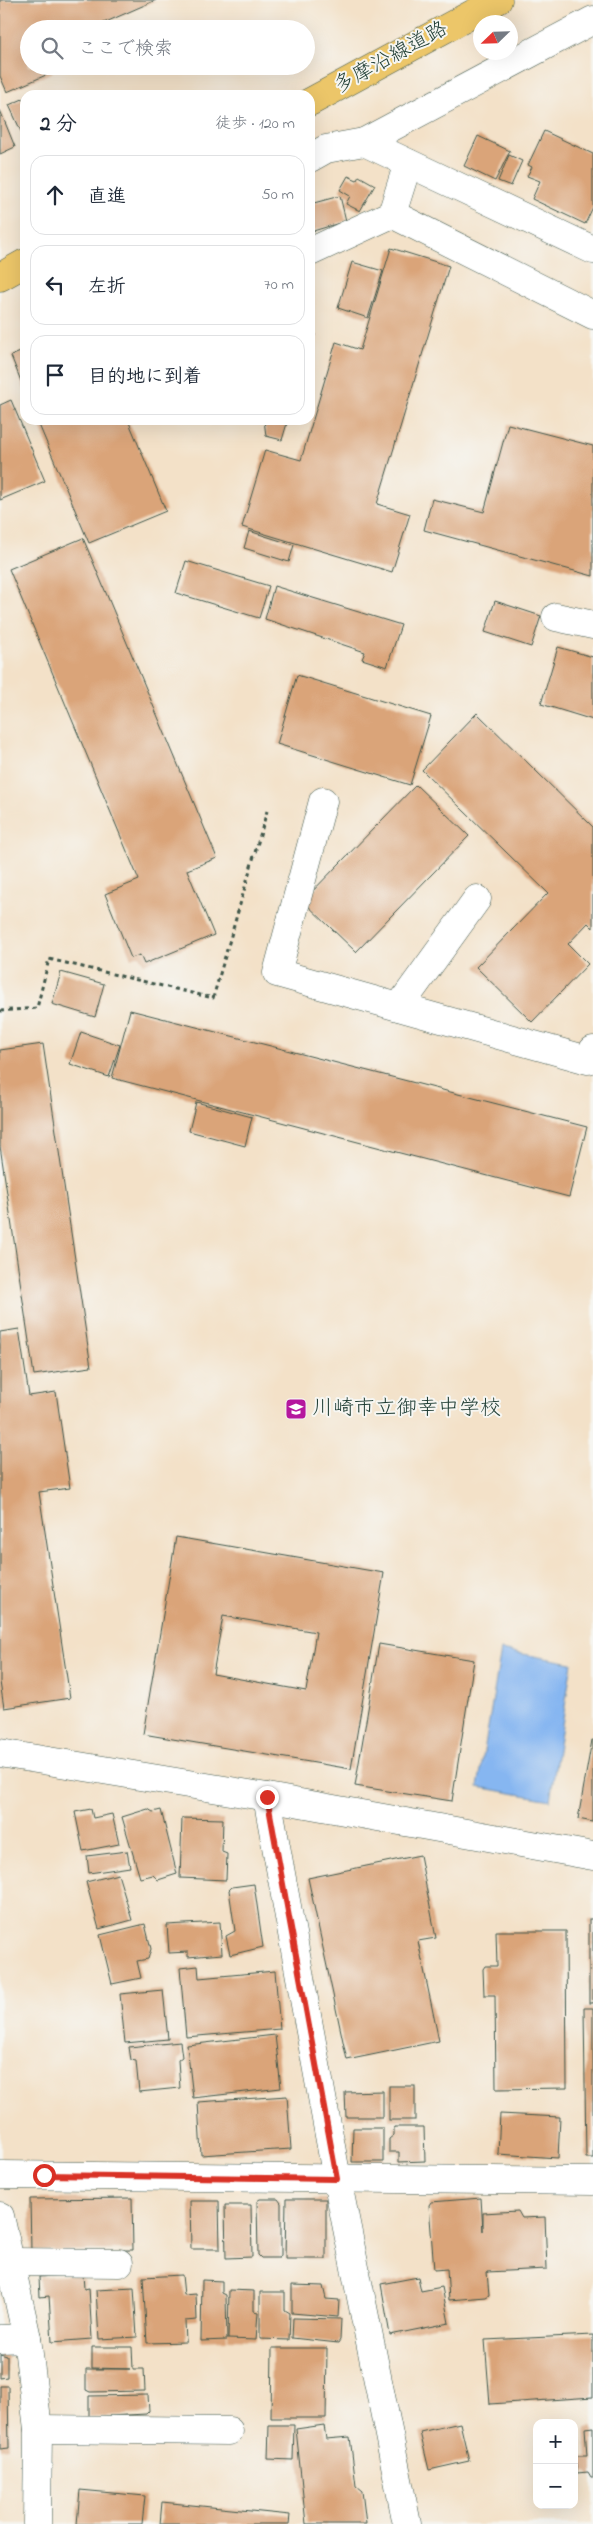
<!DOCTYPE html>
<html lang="ja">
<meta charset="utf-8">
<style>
:root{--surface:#fff;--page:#f6f6f7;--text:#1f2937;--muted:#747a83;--line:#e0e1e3}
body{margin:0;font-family:"Indie Flower","Klee One",sans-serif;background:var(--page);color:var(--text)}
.controls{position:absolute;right:15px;bottom:15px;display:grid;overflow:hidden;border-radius:10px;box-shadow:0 5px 20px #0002}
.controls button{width:45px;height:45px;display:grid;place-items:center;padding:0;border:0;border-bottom:1px solid var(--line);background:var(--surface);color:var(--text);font:25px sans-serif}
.compass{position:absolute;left:473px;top:15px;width:45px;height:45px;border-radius:50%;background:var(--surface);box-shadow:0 5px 20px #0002;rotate:247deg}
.stop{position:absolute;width:15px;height:15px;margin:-11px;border:4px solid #d93025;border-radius:50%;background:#fff}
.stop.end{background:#d93025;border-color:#fff;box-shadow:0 1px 5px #0008}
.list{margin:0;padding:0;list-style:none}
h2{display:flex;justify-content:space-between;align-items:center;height:65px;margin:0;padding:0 20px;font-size:21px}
h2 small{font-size:16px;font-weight:400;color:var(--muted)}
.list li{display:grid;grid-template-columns:32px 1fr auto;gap:15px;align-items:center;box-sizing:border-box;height:80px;margin:0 10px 10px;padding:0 10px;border:1px solid var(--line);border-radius:15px}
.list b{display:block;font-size:19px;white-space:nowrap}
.list em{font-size:16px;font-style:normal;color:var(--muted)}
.icon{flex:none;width:28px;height:28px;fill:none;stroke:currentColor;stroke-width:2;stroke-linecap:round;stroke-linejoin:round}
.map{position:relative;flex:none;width:593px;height:2524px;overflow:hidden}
.search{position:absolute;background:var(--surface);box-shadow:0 5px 20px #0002;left:20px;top:20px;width:295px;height:55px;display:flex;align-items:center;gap:12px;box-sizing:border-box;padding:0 18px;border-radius:28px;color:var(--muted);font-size:19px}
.panel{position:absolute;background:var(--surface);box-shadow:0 5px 20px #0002;left:20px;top:90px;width:295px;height:335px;border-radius:15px}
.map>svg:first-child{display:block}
.water{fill:#86b6f1;stroke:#527a92}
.building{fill:#daa479;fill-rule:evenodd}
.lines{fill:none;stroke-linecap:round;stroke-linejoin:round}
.minor-casing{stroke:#3f564a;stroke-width:29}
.major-casing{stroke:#3f564a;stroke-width:29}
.path{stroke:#3f564a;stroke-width:3;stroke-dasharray:4 4;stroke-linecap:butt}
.minor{stroke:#fff;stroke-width:28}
.major{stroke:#ecc669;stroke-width:28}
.route{stroke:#d93025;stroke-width:6}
.labels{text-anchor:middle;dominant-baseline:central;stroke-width:4;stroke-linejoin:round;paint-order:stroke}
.street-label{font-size:21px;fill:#1f3d34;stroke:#f6f6f2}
.poi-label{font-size:21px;fill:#1f3d34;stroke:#f6f6f2;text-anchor:start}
</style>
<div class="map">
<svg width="593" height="2524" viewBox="0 0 593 2524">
<rect width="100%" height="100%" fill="#f6f6f2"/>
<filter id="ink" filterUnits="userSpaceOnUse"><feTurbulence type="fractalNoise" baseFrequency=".02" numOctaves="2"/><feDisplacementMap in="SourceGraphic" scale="10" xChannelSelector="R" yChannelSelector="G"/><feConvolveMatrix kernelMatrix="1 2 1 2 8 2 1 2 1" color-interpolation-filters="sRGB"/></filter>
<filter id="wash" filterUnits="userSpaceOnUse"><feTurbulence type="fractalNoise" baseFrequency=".0096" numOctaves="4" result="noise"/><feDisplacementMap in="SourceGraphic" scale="20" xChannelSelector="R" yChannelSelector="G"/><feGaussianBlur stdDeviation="1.12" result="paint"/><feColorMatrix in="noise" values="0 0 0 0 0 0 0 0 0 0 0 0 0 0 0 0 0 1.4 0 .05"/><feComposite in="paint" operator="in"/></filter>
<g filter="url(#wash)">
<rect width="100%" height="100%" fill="#f3e1c8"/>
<path class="water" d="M501,1650L572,1663L550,1800L478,1787Z"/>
<g id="blocks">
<g class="building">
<path d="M0,0H156L90,29H29V66H51L53,72L7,92L0,76Z"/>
<path d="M25,98V140L9,105Z"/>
<path d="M0,110L15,147L0,154Z"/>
<path d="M544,131L593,154V207L585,224L532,199L540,181L527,176L532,167L528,165Z"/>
<path d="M478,136L510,151L495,181L464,166Z"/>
<path d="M509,155L522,161L511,186L498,181Z"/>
<path d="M348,176L357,180L359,176L375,185L360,211L346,204L350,196L340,190Z"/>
<path d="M340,196L346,221L310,232V204Z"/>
<path d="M391,248L449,266L377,504L410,514L392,572L242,527L265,450L301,460L336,342L360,350Z"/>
<path d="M352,262L383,271L368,318L338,308Z"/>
<path d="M310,318L315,335L310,349Z"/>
<path d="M25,350V391L11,356Z"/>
<path d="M11,400L45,481L0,500V405Z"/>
<path d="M37,420H128L166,511L89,543Z"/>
<path d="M264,420H288L282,440L266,436Z"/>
<path d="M508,424L593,446V576L424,530L432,499L484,512Z"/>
<path d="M249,531L294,545L289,562L244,548Z"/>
<path d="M83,538L217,858L187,870L214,935L144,964L140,955L131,958L105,894L139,880L9,569Z"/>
<path d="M186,561L269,586L259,618L176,593Z"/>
<path d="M274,586L401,625L387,667L362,659L365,652L265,619Z"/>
<path d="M495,601L541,616L531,647L485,632Z"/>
<path d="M558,647L593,657V720L541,704Z"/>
<path d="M297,675L431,716L410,785L277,744Z"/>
<path d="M477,713L593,827V928L588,923L568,944L588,964L532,1022L476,967L548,893L422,770Z"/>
<path d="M416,785L469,836L356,952L303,901Z"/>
<path d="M61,972L104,984L95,1017L52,1004Z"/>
<path d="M130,1010L587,1127L569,1197L112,1078Z"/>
<path d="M81,1032L120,1045L109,1077L70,1064Z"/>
<path d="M43,1044L91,1367L34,1375L0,1146V1050Z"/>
<path d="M196,1102L252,1117L245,1146L189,1131Z"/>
<path d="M19,1329L29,1396L56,1392L70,1488L39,1492L70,1698L4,1708L0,1682V1332Z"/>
<path d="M176,1537L384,1573L351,1769L143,1734ZM223,1616L316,1632L306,1691L213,1674Z"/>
<path d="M379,1644L474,1660L452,1801L355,1786Z"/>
<path d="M592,1740H593V1822L578,1819Z"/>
<path d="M91,1809L93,1818L112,1814L119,1844L83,1851L75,1812Z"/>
<path d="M148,1809L153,1812L161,1810L177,1874L158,1880L153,1875L140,1878L122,1817Z"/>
<path d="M182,1818L223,1819L222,1852L227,1854L226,1880L180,1878Z"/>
<path d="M127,1851L130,1867L89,1873L87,1856Z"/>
<path d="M420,1855L436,1938L418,1941L439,2041L347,2060L308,1878Z"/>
<path d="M118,1874L132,1920L99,1929L86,1882Z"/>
<path d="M254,1884L263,1947L230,1955L226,1936L235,1931L229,1890L232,1887Z"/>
<rect x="589" y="1919" width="4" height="84"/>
<path d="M220,1922L222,1954L188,1957V1952L169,1953L167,1925Z"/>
<path d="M145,1924L151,1949L148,1959L137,1961L141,1978L112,1984L100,1935Z"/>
<path d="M496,1931H566L567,2088L496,2089L495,1995H484L483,1969L485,1966H497Z"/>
<path d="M198,1966L199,1978L275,1971L280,2029L186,2037L180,1968Z"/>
<path d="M163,1990L168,2039L125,2043L120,1994Z"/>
<path d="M584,2008H593V2158H586Z"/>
<path d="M275,2035L281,2088L193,2098L187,2045Z"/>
<path d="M180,2042L182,2057L178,2060L180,2088L139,2092L136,2061L131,2060L129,2047Z"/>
<rect x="389" y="2086" width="26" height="34"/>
<path d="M383,2091V2117H346L345,2092Z"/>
<path d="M287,2096L291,2149L201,2155L198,2102Z"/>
<path d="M500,2114L560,2117L558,2158L498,2154Z"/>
<path d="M394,2127H424L425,2161L399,2162V2152H389V2139L394,2135Z"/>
<path d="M353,2128H383V2162H352Z"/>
<path d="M132,2198L133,2250L31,2251L30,2199Z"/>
<path d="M481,2198L483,2231V2213L518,2211L522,2218L545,2217L547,2269L487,2272L489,2295L486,2297L449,2300L447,2269L434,2270L429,2205L431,2202Z"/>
<path d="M260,2199H278L281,2203V2255L279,2258H261L258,2255L257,2201Z"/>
<path d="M286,2199H326V2259H285Z"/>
<path d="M190,2201H219L220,2249H191Z"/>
<path d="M225,2205H251L252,2257L226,2258Z"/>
<path d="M83,2274L84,2289L89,2288L92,2339L52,2342L49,2296L40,2297L39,2277Z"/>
<path d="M182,2275L184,2295L196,2294L197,2320L185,2321L186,2342L147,2343L143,2277Z"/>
<path d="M418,2277L421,2291L442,2287L449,2323L390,2335L381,2284Z"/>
<path d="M202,2280L222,2281V2293L226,2295L227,2340L201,2341Z"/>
<path d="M292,2285L323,2286L326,2299L339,2300L338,2317L292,2313Z"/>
<path d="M134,2288L137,2337L99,2339L96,2290Z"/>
<path d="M229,2290L254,2291V2311L258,2312L256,2340L228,2339Z"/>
<path d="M260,2292H285V2310L290,2313L289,2340L260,2339Z"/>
<path d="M293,2318L341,2319L340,2340L338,2343L292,2338Z"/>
<path d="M593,2335V2397L490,2404L485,2340Z"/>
<path d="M92,2347H132L133,2369H144L145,2391L90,2392L86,2390V2369H130L92,2368Z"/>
<path d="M272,2348H327L326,2418H271Z"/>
<path d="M0,2354L7,2356V2377L0,2378Z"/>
<path d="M0,2386H8L9,2448L0,2449Z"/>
<path d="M148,2395L149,2411L146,2414L89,2417V2396Z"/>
<path d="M460,2423L469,2461L429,2470L420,2432Z"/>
<path d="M269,2425H294L293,2460L268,2459Z"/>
<path d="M324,2425L326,2439L350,2437L356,2486L362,2491L366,2524H306L296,2429Z"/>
<path d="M593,2427V2477H591L588,2472L577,2473L575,2456H587L585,2428Z"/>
<path d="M80,2490L145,2496L142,2524H77Z"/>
<path d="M162,2502L290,2515L289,2524H160Z"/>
</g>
</g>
</g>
<g filter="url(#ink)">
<use href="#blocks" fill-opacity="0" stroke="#3f564a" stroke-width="1"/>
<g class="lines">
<g class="minor-casing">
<g id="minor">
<path d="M364,142L593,250"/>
<path d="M310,158L326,149L364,142L593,20"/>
<path d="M392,214L408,163"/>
<path d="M310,252L392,214L593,315"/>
<path d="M556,617L593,625"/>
<path d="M323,801L277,973L588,1060L593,1050"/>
<path d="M399,1007L477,899"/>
<path d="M0,1753L267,1797L593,1856"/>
<path d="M267,1797L337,2179L407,2524"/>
<path d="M0,2175L593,2181"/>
<path d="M0,2216L27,2338L38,2429L37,2524"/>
<path d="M11,2262L119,2263"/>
<path d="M0,2339L27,2338"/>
<path d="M38,2429L229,2431"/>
</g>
</g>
<g class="major-casing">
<g id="major">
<path d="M310,102L498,0"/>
<path d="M0,277L25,263"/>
</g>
</g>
<path class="path" d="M0,1011L37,1008L49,959L213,998L267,811"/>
<use href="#minor" class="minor"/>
<use href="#major" class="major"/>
</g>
</g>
<g class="lines" filter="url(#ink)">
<path class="route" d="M44,2175L337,2179L267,1797"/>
</g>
<defs>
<g id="school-square" transform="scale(1.125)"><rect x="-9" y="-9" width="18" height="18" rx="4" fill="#b5179e" stroke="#f6f6f2"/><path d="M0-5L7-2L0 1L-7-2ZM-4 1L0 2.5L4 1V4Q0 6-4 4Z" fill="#fff"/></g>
</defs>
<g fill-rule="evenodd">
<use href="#school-square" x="296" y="1409"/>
</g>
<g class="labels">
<g class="street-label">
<text transform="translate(391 58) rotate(-29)">多摩沿線道路</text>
</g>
<g class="poi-label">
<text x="312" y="1409">川崎市立御幸中学校</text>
</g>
</g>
</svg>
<div class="controls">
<button>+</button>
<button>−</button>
</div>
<svg class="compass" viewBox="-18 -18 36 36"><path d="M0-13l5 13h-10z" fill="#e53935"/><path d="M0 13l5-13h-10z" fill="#747a83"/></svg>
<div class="stop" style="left:44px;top:2175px"></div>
<div class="stop end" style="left:267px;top:1797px"></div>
<div class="search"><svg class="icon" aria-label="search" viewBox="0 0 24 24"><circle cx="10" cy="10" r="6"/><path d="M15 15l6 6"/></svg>ここで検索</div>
<section class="panel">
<h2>2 分<small>徒歩 · 120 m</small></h2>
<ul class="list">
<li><svg class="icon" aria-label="ahead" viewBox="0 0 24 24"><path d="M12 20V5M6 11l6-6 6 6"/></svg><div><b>直進</b></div><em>50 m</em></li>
<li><svg class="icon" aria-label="left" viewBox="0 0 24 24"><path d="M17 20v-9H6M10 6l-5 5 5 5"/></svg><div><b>左折</b></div><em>70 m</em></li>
<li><svg class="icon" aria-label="arrive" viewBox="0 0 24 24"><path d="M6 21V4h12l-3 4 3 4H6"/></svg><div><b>目的地に到着</b></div></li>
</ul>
</section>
</div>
